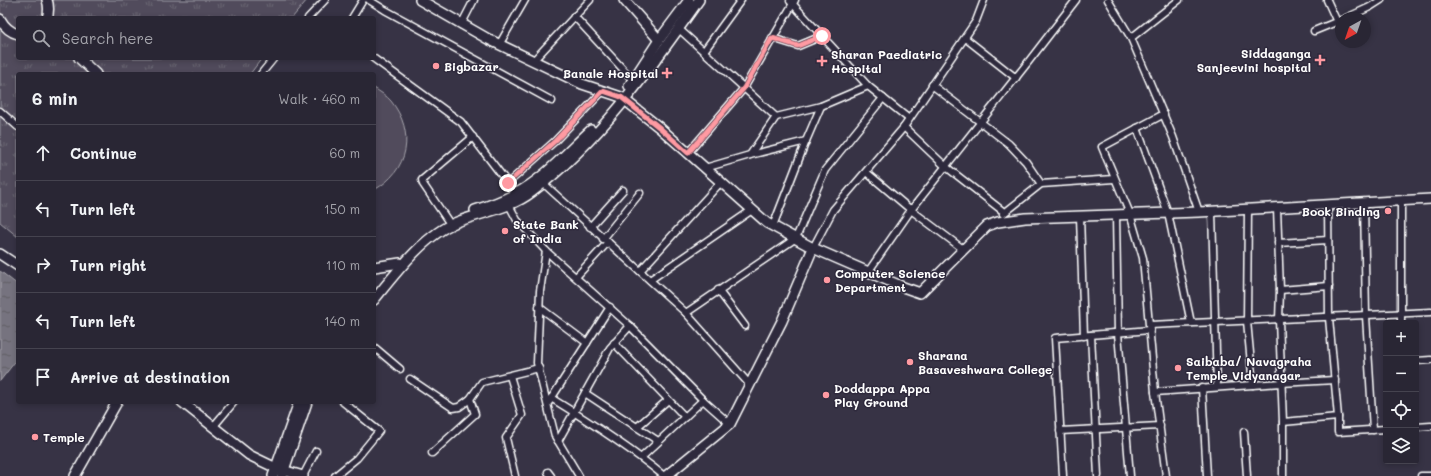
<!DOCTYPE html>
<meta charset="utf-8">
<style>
:root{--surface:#292634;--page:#312e3c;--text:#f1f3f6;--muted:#a5a5ac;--line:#45434f}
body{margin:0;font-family:Mali,sans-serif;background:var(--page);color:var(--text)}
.controls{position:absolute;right:12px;bottom:12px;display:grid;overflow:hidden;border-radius:4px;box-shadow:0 2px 6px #0003}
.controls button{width:36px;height:36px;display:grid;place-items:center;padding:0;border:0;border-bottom:1px solid var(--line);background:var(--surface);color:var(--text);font:20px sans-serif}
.compass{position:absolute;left:1335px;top:12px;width:36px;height:36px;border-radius:50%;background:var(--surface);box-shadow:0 2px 6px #0003;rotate:220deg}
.stop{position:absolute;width:12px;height:12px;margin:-9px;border:3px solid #ff9aa2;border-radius:50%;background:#fff}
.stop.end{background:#ff9aa2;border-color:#fff;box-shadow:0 1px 4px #0008}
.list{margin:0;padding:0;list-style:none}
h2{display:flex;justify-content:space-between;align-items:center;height:52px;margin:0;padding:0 16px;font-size:17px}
h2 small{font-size:13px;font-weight:400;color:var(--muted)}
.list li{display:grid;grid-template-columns:26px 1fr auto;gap:12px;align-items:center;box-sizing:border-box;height:56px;padding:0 16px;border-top:1px solid var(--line)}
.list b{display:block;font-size:15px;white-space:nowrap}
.list em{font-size:13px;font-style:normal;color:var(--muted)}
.icon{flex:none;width:22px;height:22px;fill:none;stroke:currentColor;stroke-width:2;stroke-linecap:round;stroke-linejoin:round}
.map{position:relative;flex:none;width:1431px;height:476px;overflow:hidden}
.search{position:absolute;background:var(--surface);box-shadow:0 2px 6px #0003;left:16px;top:16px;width:360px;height:44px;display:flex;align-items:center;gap:10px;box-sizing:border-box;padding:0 14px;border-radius:4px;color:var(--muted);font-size:15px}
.panel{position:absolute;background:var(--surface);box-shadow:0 2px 6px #0003;left:16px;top:72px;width:360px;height:332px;border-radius:4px}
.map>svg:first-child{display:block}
.park{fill:url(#park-tufts);stroke:#a8a6ae}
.pitch{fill:#514c5c;stroke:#a8a6ae}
.water{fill:url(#water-ripples);stroke:#adabb2}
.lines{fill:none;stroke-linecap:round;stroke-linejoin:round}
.street-casing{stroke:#fff;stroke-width:9}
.secondary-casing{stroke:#fff;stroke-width:12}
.street{stroke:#2f2a3d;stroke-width:6}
.secondary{stroke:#2f2a3d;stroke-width:9}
.route{stroke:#ff9aa2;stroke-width:5}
.poi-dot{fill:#ff9aa2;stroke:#2f2a3d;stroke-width:1.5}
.labels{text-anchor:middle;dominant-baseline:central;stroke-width:3;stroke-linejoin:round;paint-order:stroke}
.poi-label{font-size:12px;font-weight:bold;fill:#fff;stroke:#2f2a3d;text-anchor:start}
</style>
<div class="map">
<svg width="1431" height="476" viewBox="0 0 1431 476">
<defs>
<pattern id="park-tufts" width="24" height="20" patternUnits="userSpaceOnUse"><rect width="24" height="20" fill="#514c5c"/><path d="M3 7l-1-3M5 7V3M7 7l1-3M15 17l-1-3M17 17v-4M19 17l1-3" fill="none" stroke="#6b6774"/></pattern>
<pattern id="water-ripples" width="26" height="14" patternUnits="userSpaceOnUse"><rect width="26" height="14" fill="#76737f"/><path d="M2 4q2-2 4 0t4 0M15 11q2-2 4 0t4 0" fill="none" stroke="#5f5e63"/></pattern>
</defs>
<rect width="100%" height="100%" fill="#373345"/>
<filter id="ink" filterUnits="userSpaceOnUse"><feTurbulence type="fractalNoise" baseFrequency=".025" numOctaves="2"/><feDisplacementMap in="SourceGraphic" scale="8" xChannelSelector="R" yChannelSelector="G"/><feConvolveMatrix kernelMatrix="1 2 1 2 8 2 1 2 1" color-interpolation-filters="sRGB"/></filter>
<g filter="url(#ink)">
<path class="park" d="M0,0H307L292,18H18V58H262L250,74H18V237L0,222Z"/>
<path class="pitch" d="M374,88C380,92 387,96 391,101C416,132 409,171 374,190Z"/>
<path class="water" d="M0,271L18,285V358L0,381Z"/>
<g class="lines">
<g class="street-casing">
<g id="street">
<path d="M369,0L385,10L552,101"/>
<path d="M1108,0L1131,38L1173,137L1199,212"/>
<path d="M1327,0L1337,22"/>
<path d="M790,1L868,86L909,119"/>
<path d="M574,16L633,80"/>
<path d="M308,18L325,0"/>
<path d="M352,18L363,0"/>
<path d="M1346,18L1370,7L1381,0"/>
<path d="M461,25L474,0"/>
<path d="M679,29L776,117L821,106L806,141L773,226"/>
<path d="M1314,31L1341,20"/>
<path d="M772,38L798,46L822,36"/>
<path d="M965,38L1016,78"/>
<path d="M1131,38L1179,0"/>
<path d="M499,45L525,0"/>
<path d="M704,51L741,0"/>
<path d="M373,58L461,122L516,194"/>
<path d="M533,61L590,0"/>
<path d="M261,74L274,58"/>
<path d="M932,85L1009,144L1026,162L1041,184"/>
<path d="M821,106L868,86"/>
<path d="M0,111L18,127"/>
<path d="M1164,114L1102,147L1130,214L1143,258L1155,392L1166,476"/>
<path d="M904,127L945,166L1004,212"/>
<path d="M1137,128L1168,213L1191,323"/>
<path d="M688,153L744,88L795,0"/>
<path d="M750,155L776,117"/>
<path d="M705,168L750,155L806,141"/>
<path d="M866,172L911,210L963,249"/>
<path d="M508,183L555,141L603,91"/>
<path d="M543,183L686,313L796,238L825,170L883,98"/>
<path d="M1401,201V323"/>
<path d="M1364,202L1366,316L1373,430"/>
<path d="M508,203L517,220L546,251L630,326L703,400L730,424"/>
<path d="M1277,208L1280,290L1279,320L1283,422V476"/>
<path d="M1248,209L1247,321L1253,385"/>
<path d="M1212,212L1217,387"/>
<path d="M1003,214L1041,184L1114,179"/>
<path d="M1116,215L1118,333L1130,476"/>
<path d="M1080,216L1084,336"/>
<path d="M448,221L423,184L422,180L473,137"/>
<path d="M590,227L623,190"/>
<path d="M603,239L640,193"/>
<path d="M1278,243L1328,240"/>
<path d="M813,248L833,210L904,127L976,21L984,0"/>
<path d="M546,251L540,291L537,363L555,436L579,476"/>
<path d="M640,271L721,182"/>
<path d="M868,272L911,210L1029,61L1076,0"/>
<path d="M576,277L608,242"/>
<path d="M650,280L752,210"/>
<path d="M718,290L745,326"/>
<path d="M1280,290L1329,286"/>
<path d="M539,307L587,343"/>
<path d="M686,313L750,385"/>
<path d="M1150,325L1431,312"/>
<path d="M1091,335L1098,476"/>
<path d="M614,343L685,417"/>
<path d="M374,347L400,369"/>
<path d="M1416,361L1431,360"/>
<path d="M510,376L522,415L506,438L515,476"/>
<path d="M410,379L453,408L459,407L470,399"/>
<path d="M1202,388L1207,476"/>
<path d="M1155,392L1281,383L1335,380"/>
<path d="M585,393L658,441"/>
<path d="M551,398C590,422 629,447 664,476"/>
<path d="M549,402L610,307"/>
<path d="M1338,417V432L1386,429"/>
<path d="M1283,422L1338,417L1329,318L1328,204"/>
<path d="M213,427L234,402"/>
<path d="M637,427L668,400"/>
<path d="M1416,427L1431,426"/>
<path d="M1060,431L1160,426"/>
<path d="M1244,432L1247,476"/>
<path d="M558,441L610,348L630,326"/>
<path d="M432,453L475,414L470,399L482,382L539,368"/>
<path d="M642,457L703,400"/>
<path d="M548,472L551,476"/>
<path d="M303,476L316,451"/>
<path d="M335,476L357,458L379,431L343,402"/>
<path d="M1063,476L1055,338L1150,330"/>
<path d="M1421,476H1431"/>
</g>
</g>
<g class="secondary-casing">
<g id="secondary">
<path d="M47,0C49,5 49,13 47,18"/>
<path d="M420,0L488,39L582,84L621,97L660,128L767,223L813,248L903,287L920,293L987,226L998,222L1025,218L1199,212L1431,199"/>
<path d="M624,0L659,40"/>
<path d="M0,19C4,26 9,32 18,34"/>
<path d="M79,58L96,74"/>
<path d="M629,86L659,40L689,0"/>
<path d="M475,210C488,206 502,201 515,194C544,179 567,152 591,130"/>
<path d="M0,254L18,266"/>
<path d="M374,267L400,263"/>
<path d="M374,300C395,274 425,234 457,222C483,212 510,209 532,192C601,140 650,69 699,0"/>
<path d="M182,402L249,455L276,468L303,476"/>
<path d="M75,476L117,402"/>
<path d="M273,476L299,402"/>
<path d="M282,476L307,402"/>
<path d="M666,476L730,424L782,321L813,248"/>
</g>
</g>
<use href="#street" class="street"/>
<use href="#secondary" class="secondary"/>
</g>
</g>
<g class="lines" filter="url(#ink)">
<path class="route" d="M508,183L555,141L603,91L621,97L660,128L688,153L744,88L772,38L798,46L822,36"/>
</g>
<g class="poi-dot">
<path d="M1318 54h4v4h4v4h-4v4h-4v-4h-4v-4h4z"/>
<path d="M820 55h4v4h4v4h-4v4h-4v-4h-4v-4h4z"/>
<circle cx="436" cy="66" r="4"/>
<path d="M665 67h4v4h4v4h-4v4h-4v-4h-4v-4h4z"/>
<circle cx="1388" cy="211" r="4"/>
<circle cx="505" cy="231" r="4"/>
<circle cx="827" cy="280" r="4"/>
<circle cx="910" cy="362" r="4"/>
<circle cx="1178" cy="368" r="4"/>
<circle cx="826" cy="395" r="4"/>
<circle cx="35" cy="437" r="4"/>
</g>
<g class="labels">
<g class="poi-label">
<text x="1311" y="53" text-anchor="end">Siddaganga<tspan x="1311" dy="14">Sanjeevini hospital</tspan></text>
<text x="831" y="54">Sharan Paediatric<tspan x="831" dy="14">Hospital</tspan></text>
<text x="444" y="66">Bigbazar</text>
<text x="658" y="73" text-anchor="end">Banale Hospital</text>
<text x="1380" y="211" text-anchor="end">Book Binding</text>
<text x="513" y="224">State Bank<tspan x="513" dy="14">of India</tspan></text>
<text x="835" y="273">Computer Science<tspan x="835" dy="14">Department</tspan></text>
<text x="918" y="355">Sharana<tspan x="918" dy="14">Basaveshwara College</tspan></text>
<text x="1186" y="361">Saibaba/ Navagraha<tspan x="1186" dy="14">Temple Vidyanagar</tspan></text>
<text x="834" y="388">Doddappa Appa<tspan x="834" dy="14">Play Ground</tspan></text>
<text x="43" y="437">Temple</text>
</g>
</g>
</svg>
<div class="controls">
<button>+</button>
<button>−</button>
<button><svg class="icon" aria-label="locate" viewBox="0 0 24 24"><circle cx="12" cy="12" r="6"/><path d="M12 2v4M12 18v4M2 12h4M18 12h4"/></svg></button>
<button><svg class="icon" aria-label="layers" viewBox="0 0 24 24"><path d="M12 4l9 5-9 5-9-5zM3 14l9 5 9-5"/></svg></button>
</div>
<svg class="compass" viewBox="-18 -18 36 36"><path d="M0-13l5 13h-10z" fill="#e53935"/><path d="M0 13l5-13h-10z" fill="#a5a5ac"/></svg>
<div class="stop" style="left:822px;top:36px"></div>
<div class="stop end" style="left:508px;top:183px"></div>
<div class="search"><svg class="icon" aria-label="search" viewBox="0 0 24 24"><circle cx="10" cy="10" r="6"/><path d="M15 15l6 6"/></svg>Search here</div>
<section class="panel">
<h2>6 min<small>Walk · 460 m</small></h2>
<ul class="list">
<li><svg class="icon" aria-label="ahead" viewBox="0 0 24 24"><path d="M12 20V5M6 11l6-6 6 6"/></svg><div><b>Continue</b></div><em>60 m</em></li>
<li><svg class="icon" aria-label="left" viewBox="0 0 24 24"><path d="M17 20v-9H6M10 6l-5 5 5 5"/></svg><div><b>Turn left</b></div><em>150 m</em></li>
<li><svg class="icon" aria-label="right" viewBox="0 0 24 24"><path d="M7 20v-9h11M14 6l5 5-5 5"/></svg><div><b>Turn right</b></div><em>110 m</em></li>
<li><svg class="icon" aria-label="left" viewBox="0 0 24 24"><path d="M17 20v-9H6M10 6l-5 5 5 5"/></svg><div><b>Turn left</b></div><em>140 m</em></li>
<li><svg class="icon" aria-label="arrive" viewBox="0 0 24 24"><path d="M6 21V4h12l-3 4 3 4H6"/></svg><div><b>Arrive at destination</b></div></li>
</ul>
</section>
</div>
